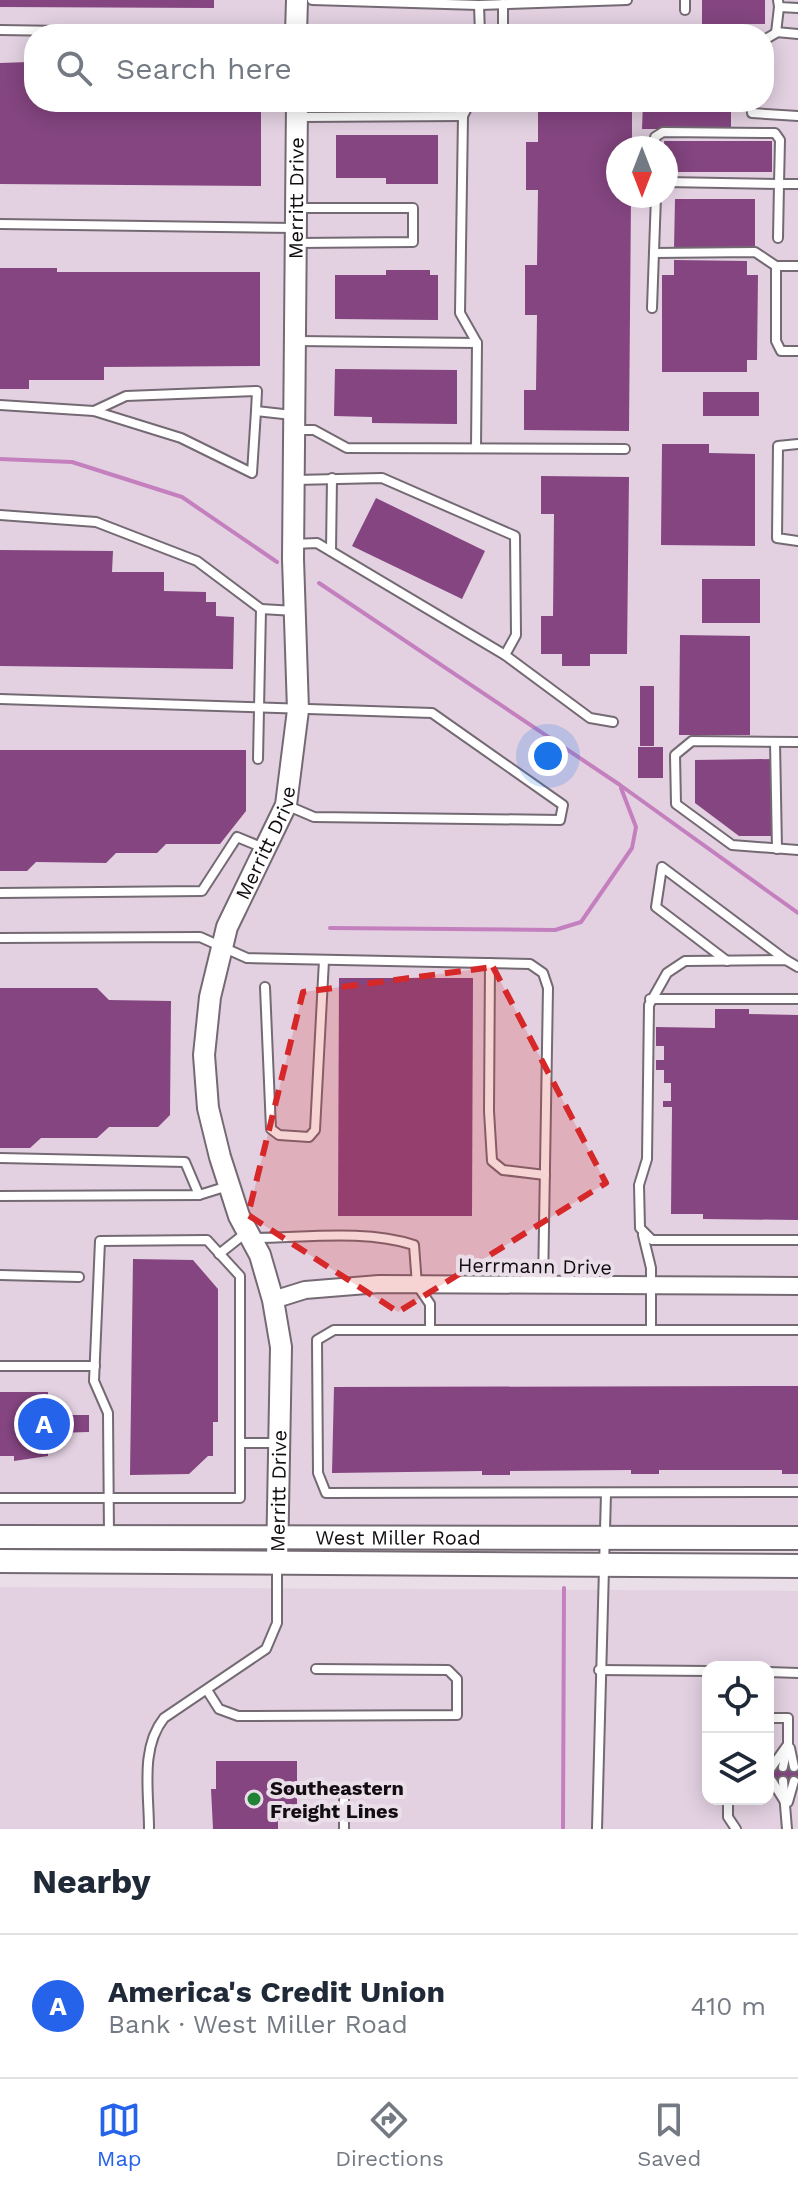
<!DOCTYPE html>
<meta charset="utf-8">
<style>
:root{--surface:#fff;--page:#f2f2f3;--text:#1f2937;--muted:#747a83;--line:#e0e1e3;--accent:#2563eb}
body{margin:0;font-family:"Work Sans",sans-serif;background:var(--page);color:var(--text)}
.controls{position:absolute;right:24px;bottom:24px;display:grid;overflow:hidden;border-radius:16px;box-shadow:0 4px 20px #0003}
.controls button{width:72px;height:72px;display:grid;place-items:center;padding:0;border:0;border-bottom:2px solid var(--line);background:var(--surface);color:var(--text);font:40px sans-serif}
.compass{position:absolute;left:606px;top:136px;width:72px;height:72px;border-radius:50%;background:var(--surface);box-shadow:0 4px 20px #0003;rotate:180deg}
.you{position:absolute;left:548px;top:756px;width:28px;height:28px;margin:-20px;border:6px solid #fff;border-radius:50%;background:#1a73e8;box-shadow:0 0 0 12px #1a73e833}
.badge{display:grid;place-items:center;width:52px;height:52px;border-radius:50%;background:var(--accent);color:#fff;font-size:26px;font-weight:700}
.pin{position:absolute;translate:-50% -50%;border:4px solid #fff;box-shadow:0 2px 8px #0006}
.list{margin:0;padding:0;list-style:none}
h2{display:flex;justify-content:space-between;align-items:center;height:104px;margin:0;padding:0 32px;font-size:34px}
h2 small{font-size:26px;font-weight:400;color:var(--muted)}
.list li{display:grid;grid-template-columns:52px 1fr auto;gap:24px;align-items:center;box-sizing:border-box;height:144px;padding:0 32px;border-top:2px solid var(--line)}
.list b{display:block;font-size:30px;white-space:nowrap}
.list p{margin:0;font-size:26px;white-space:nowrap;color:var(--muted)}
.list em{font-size:26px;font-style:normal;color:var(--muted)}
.icon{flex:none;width:44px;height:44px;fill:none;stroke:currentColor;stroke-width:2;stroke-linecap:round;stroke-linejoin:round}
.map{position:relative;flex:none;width:798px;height:1829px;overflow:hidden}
.search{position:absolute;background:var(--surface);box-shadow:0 4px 20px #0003;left:24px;right:24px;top:24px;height:88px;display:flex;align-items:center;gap:20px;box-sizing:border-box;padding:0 28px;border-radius:32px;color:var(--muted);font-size:30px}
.sheet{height:248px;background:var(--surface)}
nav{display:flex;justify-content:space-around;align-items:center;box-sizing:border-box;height:112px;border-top:2px solid var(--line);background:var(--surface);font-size:22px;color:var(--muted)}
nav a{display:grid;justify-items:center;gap:4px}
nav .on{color:var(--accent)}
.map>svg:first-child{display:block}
.built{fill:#e3d1e1;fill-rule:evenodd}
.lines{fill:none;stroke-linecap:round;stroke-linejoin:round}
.stream{stroke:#c480be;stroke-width:4}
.building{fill:#844580}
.service-casing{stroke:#746a73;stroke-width:12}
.minor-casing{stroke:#746a73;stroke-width:20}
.tertiary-casing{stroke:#746a73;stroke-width:24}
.secondary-casing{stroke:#746a73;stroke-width:26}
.service{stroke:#fff;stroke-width:8}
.minor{stroke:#fff;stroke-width:16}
.tertiary{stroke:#fff;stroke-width:20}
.secondary{stroke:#fff;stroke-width:22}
.marked{fill:#d62828;fill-opacity:0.2;stroke:#d62828;stroke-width:6;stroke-dasharray:16 10;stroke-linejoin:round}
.poi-dot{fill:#228337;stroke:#eadee8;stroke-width:3}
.labels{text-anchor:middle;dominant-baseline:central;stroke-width:8;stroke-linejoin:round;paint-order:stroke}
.street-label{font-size:20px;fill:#110d10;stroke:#eadee8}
.poi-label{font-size:20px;font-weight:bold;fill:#110d10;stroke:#eadee8;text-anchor:start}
</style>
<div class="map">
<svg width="798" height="1829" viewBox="0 0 798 1829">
<rect width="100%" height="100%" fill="#eadee8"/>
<g class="built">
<path d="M0,0H798V1532L0,1529ZM34,34H764V102H34ZM618,148H666V196H618Z"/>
<path d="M0,1587L798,1591V1829H0ZM708,1667H768V1799H708Z"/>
</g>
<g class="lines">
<g class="stream">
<path d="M0,459L72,462L182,497L277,562"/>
<path d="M319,583L620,785L798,913"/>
<path d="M330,928L555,930L581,922L632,848L636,827L621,788"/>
<path d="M563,1829L564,1588"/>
</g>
</g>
<g class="building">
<path d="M0,0H214V8L0,7Z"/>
<path d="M702,0H765V24H732V34H643V24L702,25Z"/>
<path d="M526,25L633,26V34H526Z"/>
<rect x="337" y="31" width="122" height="3"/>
<path d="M29,62L34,67V102H261V186L0,184V63Z"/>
<path d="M538,102H632V148H618V196H631L629,431L524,430V390H536L537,315H525V265H537L538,190H526V142H538Z"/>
<path d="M643,102H731V129H642Z"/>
<path d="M336,135H438V184H386V178H336Z"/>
<path d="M664,141H772V172H666Z"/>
<path d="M675,199H755V248H674Z"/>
<path d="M674,260L747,261V275H758L757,360H747V372H662V275H674Z"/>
<path d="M0,268H57V272H260V366L104,367V380H29V389H0Z"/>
<path d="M386,270H430V275H438V320L335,319V275H386Z"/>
<path d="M335,369L457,370V424L372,423V417L334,416Z"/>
<rect x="703" y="392" width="56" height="24"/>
<path d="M662,444H709V453L755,454V546L661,545Z"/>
<path d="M541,476L629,477L627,654H590V666H562V654H541V616H553L554,514H541Z"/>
<path d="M376,498L485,551L462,599L352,546Z"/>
<path d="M0,550L113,551L112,572H164V591L206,592V602H216V616L234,617L233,669L0,666Z"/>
<rect x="702" y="579" width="58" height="44"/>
<path d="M680,635L750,636V735H679Z"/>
<rect x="640" y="686" width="14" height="60"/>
<rect x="638" y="747" width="25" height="31"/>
<path d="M0,750H246V811L220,844H166L157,853H116L106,863L36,862L27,871H0Z"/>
<path d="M773,759V836H739L695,803V760Z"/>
<path d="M339,978H473L472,1216H338Z"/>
<path d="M0,988H97L109,1000L171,1001L170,1115L158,1127H109L97,1138H41L30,1148H0Z"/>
<path d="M715,1009H749V1014L798,1015V1220L703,1219V1214H671L672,1107H663V1101H671V1083H664V1070H656V1060H664V1046H656V1027L715,1028Z"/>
<path d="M133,1259L193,1260L218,1289V1422H213V1456H208L189,1474L130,1475Z"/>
<path d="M798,1386V1474H782V1470H659V1474H631V1470L510,1471V1475H482V1471L332,1473L334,1387Z"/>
<path d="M0,1392H48V1397L53,1396V1415H89V1432L54,1433V1446H48V1456L14,1461V1456H0Z"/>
<path d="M216,1761H297V1808H307V1820H278V1829H213L211,1789H216Z"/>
<path d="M798,1767V1781H768V1768Z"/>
</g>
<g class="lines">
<g class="service-casing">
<g id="service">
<path d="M312,0L479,5L627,0"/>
<path d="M778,0L779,7L798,8"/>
<path d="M503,4V34"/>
<path d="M479,5L480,34"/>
<path d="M685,10V0"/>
<path d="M0,30L256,34"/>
<path d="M776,32L798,34"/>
<path d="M764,40L776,33L779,7"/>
<path d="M470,102L463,116L460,313L477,343L476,448"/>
<path d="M751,102L752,113L798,116"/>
<path d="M298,117L463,116"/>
<path d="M656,148L655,137L663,132L775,133L780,140L779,184L666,182"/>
<path d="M297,208H413V242L298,243"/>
<path d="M0,224L295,228"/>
<path d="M778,238L779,184H798"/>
<path d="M654,253L755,252L776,266"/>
<path d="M798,266H776V341L781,351H798"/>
<path d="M652,308L656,196"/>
<path d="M297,341L477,343"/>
<path d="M0,405L94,411L181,438L252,473L256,411L292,415"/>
<path d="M94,411L126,396L257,391L256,411"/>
<path d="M296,430H314L347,448L625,449"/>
<path d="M798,444L778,446L777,538L798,541"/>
<path d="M295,480L382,478L515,536L516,635L505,655"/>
<path d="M0,515L96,522L197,561L261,609L258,759"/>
<path d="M293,544L317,543L505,655L590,718L613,722"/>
<path d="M331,551L332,478"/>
<path d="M261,609L295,611"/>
<path d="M0,699L432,713L563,805L560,820L314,817L286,805"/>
<path d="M775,742L777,849"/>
<path d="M798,742L692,741L675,755L676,804L732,845L798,850"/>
<path d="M0,893L202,891L237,837L266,849"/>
<path d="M0,938L200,937L247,958L530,964L543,973L548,988L543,1286"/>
<path d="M727,961L656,907L662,867L786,960"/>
<path d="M490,963L489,1111L492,1161L503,1170L545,1175"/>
<path d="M798,967L786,960L685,961L667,973L649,1005L647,1159L639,1185L640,1228L652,1240H798"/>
<path d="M265,987L271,1129L279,1135L309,1137L315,1130L324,960"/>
<path d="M650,999H798"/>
<path d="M0,1158L185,1162L199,1195"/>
<path d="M0,1196L199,1195L228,1186"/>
<path d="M643,1235L651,1268V1330"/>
<path d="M252,1238C304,1238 364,1229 414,1245L417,1285L430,1304V1330"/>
<path d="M219,1254L247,1232"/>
<path d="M0,1275L79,1277"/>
<path d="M798,1330H334L317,1340L318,1473L326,1493L798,1492"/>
<path d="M0,1366H95"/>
<path d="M241,1443H280"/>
<path d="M0,1498H240V1276L207,1240L100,1241L94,1381L108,1413L109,1535"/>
<path d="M599,1670L708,1671"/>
<path d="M768,1672L798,1673"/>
<path d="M207,1690L219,1709L238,1716L457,1715V1679L448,1670L316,1669"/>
<path d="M768,1718H788V1743L783,1767"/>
<path d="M790,1748L794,1767"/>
<path d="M771,1768L786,1747"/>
<path d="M772,1781L785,1802"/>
<path d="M783,1781L787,1829"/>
<path d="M728,1799V1817L736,1829"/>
<path d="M788,1802L794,1781"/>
<path d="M149,1829C149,1792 140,1748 164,1718L266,1649L277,1623V1564"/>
<path d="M344,1829V1800"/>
<path d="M597,1829L606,1493"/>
</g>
</g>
<g class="minor-casing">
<path id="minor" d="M273,1300L305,1290L379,1284L798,1286"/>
</g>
<g class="tertiary-casing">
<g id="tertiary">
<path d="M296,34L297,0"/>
<path id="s1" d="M277,1563L281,1347L273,1300L260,1255L239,1216L220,1157L208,1108L204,1055L210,997L227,927L286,805L298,710L293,559L297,102"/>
</g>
</g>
<g class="secondary-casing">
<g id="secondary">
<path id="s2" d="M0,1537L798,1538"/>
<path d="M0,1561L798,1566"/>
</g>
</g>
<use href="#service" class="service"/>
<use href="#minor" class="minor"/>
<use href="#tertiary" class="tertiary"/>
<use href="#secondary" class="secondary"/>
</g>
<path class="marked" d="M493,967L606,1183L398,1312L248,1215L303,992Z"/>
<circle class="poi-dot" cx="254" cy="1799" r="8"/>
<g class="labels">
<g class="street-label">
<text stroke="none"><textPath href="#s1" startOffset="1394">Merritt Drive</textPath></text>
<text stroke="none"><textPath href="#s1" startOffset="744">Merritt Drive</textPath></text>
<text transform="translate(535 1266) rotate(1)">Herrmann Drive</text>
<text stroke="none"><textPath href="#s1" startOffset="72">Merritt Drive</textPath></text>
<text stroke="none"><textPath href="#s2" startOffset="398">West Miller Road</textPath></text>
</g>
<g class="poi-label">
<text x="270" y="1788">Southeastern<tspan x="270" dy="23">Freight Lines</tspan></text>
</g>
</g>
</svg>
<div class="controls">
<button><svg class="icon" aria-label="locate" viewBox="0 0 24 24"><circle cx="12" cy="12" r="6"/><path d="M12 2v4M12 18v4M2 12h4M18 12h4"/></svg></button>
<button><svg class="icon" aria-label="layers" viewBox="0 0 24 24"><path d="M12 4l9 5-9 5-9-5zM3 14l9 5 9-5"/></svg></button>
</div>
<svg class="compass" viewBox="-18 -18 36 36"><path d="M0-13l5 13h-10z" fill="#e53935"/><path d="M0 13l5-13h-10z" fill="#747a83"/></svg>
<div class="you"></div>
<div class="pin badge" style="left:44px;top:1424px">A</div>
<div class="search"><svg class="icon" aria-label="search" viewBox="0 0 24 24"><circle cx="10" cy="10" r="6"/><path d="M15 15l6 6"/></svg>Search here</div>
</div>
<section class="sheet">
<h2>Nearby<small></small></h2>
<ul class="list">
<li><span class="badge">A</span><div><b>America's Credit Union</b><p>Bank · West Miller Road</p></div><em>410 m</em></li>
</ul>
</section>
<nav>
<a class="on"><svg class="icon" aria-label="map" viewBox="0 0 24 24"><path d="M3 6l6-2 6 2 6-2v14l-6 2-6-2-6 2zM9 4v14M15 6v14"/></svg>Map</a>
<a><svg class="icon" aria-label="directions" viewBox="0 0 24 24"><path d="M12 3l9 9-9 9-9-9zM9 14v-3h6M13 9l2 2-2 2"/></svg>Directions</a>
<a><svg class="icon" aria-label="saved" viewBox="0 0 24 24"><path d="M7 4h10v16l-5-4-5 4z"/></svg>Saved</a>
</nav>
